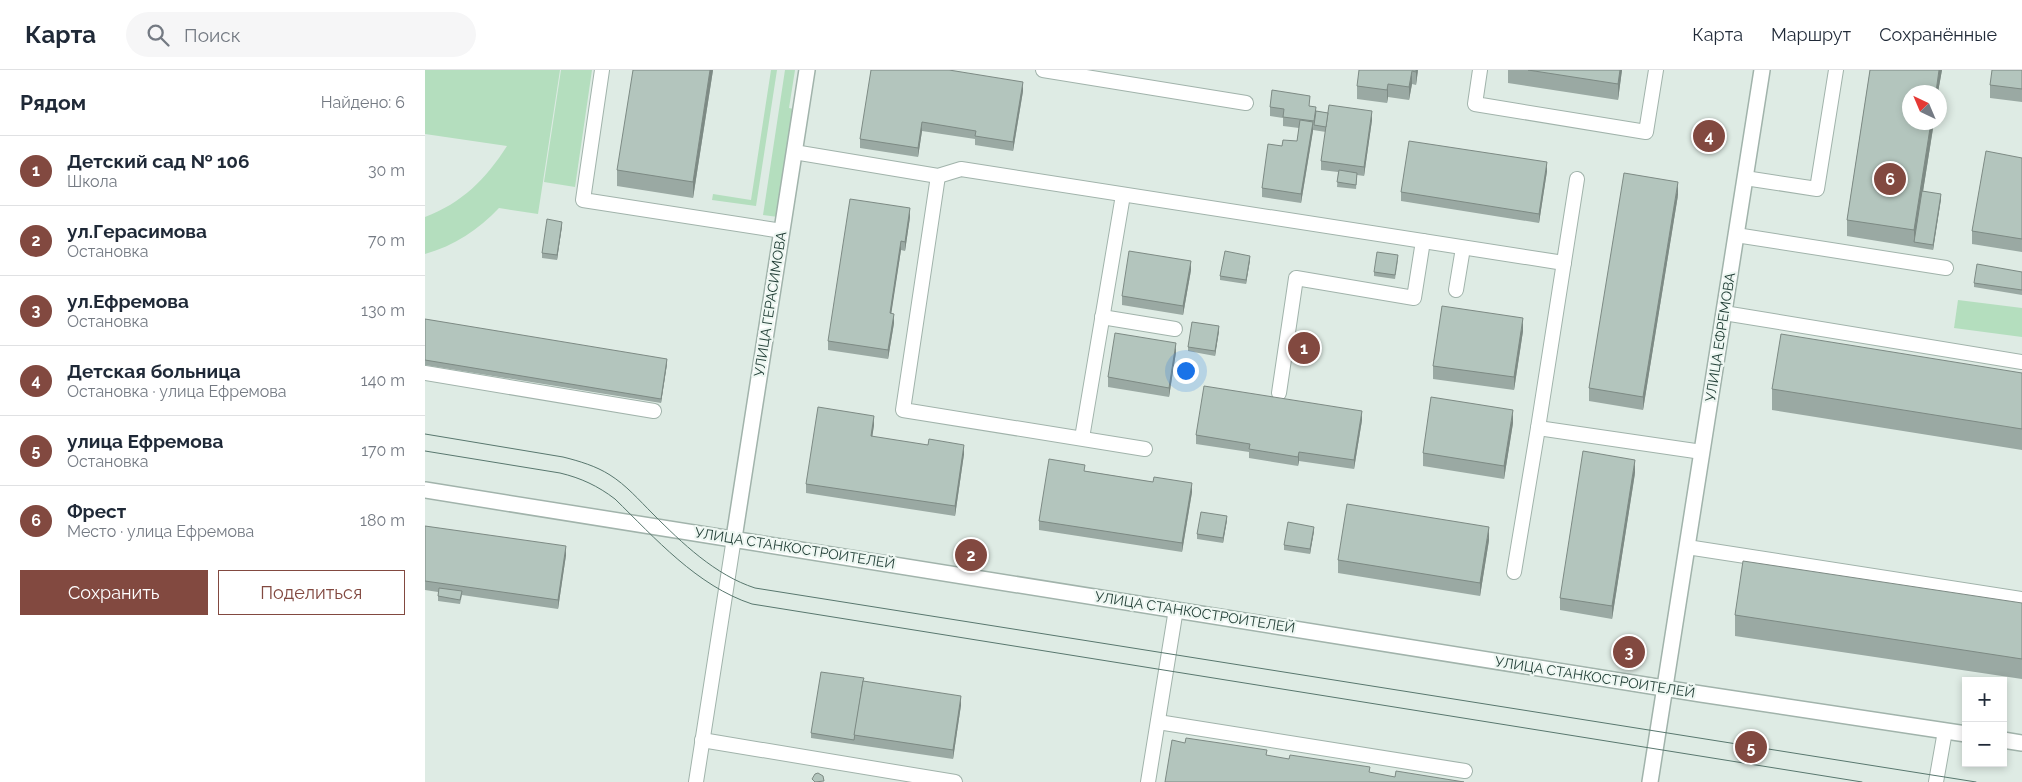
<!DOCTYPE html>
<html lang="ru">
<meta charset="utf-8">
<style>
:root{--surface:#fff;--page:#f6f6f7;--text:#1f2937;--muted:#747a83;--line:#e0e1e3;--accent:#824940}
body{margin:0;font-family:Raleway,sans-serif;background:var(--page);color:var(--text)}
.controls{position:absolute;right:15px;bottom:15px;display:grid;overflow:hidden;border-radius:0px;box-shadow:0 2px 8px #0003}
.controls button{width:45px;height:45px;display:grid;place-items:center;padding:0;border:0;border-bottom:1px solid var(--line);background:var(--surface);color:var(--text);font:25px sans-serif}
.compass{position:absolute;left:1477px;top:15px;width:45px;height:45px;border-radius:50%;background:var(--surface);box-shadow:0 2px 8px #0003;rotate:316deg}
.you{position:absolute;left:760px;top:300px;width:18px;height:18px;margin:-12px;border:4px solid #fff;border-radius:50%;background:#1a73e8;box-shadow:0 0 0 8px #1a73e833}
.badge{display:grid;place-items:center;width:32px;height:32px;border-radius:50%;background:var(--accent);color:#fff;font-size:16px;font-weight:700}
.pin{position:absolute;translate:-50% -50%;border:2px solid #fff;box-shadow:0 1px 5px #0006}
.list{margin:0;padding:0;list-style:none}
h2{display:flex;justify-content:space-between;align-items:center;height:65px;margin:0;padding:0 20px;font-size:21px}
h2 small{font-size:16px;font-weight:400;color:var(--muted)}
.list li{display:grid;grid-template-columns:32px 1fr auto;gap:15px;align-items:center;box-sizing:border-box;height:70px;padding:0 20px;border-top:1px solid var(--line)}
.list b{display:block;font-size:19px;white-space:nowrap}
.list p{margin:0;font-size:16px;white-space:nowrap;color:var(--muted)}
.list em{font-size:16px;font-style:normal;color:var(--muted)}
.actions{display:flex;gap:10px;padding:15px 20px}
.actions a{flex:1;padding:11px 0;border:1px solid var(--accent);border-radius:0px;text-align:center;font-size:18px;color:var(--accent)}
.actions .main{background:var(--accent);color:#fff}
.icon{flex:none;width:28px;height:28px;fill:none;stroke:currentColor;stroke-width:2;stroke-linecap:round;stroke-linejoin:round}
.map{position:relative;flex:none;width:1597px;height:712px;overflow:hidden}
header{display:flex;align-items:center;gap:30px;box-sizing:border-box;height:70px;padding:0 25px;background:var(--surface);border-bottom:1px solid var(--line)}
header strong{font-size:24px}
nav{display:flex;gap:28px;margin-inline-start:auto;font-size:18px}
.search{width:350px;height:45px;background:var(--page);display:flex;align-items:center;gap:12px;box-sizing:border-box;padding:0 18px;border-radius:28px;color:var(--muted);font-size:19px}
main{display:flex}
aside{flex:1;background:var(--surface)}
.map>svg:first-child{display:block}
.green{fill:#b4debe}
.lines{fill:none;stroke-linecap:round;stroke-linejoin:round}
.service-casing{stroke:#a1b3ab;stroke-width:16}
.minor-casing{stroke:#a1b3ab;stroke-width:18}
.tertiary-casing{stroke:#a1b3ab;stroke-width:18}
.service{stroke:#fff;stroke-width:14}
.minor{stroke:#fff;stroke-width:15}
.tertiary{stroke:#fff;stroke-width:15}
.tram{stroke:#58776e;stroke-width:1}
.wall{fill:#9aa9a3}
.shaded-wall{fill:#7d8a84}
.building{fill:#b3c5bd;stroke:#7d8a84}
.labels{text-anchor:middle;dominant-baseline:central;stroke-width:4.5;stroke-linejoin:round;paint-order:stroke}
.street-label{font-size:14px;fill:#1e3b33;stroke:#eef7f2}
</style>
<header>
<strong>Карта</strong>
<div class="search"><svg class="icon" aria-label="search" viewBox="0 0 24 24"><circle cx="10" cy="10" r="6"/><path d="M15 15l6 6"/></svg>Поиск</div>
<nav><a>Карта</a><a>Маршрут</a><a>Сохранённые</a></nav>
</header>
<main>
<aside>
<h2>Рядом<small>Найдено: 6</small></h2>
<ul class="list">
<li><span class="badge">1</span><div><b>Детский сад № 106</b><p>Школа</p></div><em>30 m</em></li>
<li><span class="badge">2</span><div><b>ул.Герасимова</b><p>Остановка</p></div><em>70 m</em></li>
<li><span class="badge">3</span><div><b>ул.Ефремова</b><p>Остановка</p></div><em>130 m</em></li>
<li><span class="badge">4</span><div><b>Детская больница</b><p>Остановка · улица Ефремова</p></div><em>140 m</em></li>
<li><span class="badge">5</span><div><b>улица Ефремова</b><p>Остановка</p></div><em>170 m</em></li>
<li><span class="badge">6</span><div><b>Фрест</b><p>Место · улица Ефремова</p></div><em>180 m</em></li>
</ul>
<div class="actions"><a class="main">Сохранить</a><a>Поделиться</a></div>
</aside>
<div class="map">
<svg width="1597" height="712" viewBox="0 0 1597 712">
<rect width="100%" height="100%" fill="#deebe4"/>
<g class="green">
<path d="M0,0H135L113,144L74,138C54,159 29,176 0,184V147C37,133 61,109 82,76L0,64Z"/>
<path d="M136,0H167L150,117L119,112Z"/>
<path d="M346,0H352L331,136L287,130L288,124L326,130Z"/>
<path d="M360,0H370L364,38L369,39L353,147L338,145Z"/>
<path d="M1533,230L1597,238V267L1529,258Z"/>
</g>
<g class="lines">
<g class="service-casing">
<g id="service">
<path d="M177,0L158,130L357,161"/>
<path d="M618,0L821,33"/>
<path d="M1055,0L1050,34L1221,62L1231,0"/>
<path d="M369,82L513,106L536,99L1139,193"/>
<path d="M513,106L478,340L720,379"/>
<path d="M1320,108L1392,119L1411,0"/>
<path d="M1311,165L1521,198"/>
<path d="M1031,220L1038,178"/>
<path d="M1299,243L1597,292"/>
<path d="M677,247L750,259"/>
<path d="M0,303L229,341"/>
<path d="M854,323L871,208L989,228L998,171"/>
<path d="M1113,358L1277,382"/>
<path d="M657,368L698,125"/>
<path d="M1262,477L1597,529"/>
<path d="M1089,502L1113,358L1152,109"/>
<path d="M733,652L1040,701"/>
<path d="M277,670L530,712"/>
<path d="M271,712L309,468"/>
<path d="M723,712L751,539"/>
<path d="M1511,712L1520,661"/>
</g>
</g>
<g class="minor-casing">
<path id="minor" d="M309,468L382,0"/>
</g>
<g class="tertiary-casing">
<g id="tertiary">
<path d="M0,420L1276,624L1541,664"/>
<path d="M1578,670L1597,673"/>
<path d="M1225,712L1337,0"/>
</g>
</g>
<use href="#service" class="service"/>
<use href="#minor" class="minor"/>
<use href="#tertiary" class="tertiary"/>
<g class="tram">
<path d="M0,364L138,387C154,391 171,396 185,405C201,415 214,430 228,444C257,473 290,505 330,518L1551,712"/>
<path d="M0,381L135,403C156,408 173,416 190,429C230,468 272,516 327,534L1437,712"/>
</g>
</g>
<g class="wall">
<path d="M288,0L268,128L192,116V100Z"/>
<path d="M993,0L991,15L987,14L984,30L963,27L962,33L932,29V16Z"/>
<path d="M1083,0H1197L1193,30L1083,13Z"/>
<path d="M1445,0H1517L1513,22L1484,52H1509L1498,121L1516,129L1508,180L1422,166V150Z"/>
<path d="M1597,0V32L1565,28V15Z"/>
<path d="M598,21L588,81L550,75V69L497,61L493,87L435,78V69Z"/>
<path d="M885,36L891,41L947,50L939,106L932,105L931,119L912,117L913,102L896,100V91L901,62L888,60L876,133L837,127V118L857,76L872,71L874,58L858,56V48L845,46V37Z"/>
<path d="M1597,88V182L1547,174V161Z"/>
<path d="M1122,101L1114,153L976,131V122Z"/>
<path d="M1253,125L1218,340L1164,331V318Z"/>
<path d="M485,147L480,181L476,180L466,243L469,253L463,289L403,280V271Z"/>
<path d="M137,156L132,190L117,188V183Z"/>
<path d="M825,190L821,214L795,210V206Z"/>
<path d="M973,190L970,209L949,206V202Z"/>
<path d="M766,200L758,245L697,235V226Z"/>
<path d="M1597,202V225L1549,217V213Z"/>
<path d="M0,249L242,294L236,333L0,295Z"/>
<path d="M794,261L790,286L763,281V277Z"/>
<path d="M1098,261L1089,320L1008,309V296Z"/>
<path d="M751,282L744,327L683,317V307Z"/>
<path d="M1597,303V380L1347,340V319Z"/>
<path d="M937,350L929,399L874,391L873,396L824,388V382L771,374V365Z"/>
<path d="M1088,353L1079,409L998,396V383Z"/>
<path d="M449,355L447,367L539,384L530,446L381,423V414Z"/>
<path d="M660,401L728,412L767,422L757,482L614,460V451Z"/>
<path d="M1210,403L1187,549L1135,540V528Z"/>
<path d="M802,450L798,473L772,469V464Z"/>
<path d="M0,456L141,485L133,539L37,525L35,534L13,531V522L0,520Z"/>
<path d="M889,461L885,484L859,480V475Z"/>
<path d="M1064,470L1055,526L913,503V490Z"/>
<path d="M1597,533V609L1310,566V545Z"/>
<path d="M439,612L536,635L528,689L386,668V663Z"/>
</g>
<g class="shaded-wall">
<path d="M285,0H288L268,128V112Z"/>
<path d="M991,0H993L991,15Z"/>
<path d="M1195,0H1197L1193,30V14Z"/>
<path d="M1514,0H1517L1513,22H1511Z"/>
<path d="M987,1V14L984,30V17Z"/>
<path d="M598,12V21L588,81V72Z"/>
<path d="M963,14V27L962,33V20Z"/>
<path d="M947,41V50L939,106V97Z"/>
<path d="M497,52V61L493,87V78Z"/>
<path d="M888,52V61L876,133V124Z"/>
<path d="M1506,52H1509L1490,172H1489V160Z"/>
<path d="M1122,92V101L1114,153V144Z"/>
<path d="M1253,112V125L1218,340V327Z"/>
<path d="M1516,124V129L1508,180V175Z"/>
<path d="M485,138V147L480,181V172Z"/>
<path d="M137,152V156L132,190V185Z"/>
<path d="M476,171V180L465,252V243Z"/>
<path d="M825,186V190L821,214V210Z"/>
<path d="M766,191V200L758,245V236Z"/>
<path d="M469,244V253L463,289V280Z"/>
<path d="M1098,248V261L1089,320V307Z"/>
<path d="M794,256V261L790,286V281Z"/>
<path d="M751,273V282L744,327V318Z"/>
<path d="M242,289V294L236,333V329Z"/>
<path d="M1088,340V353L1079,409V396Z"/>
<path d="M937,341V350L929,399V390Z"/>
<path d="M449,346V355L446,375V366Z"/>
<path d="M539,375V384L530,446V436Z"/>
<path d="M874,382V391L873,396V387Z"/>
<path d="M1210,390V403L1187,549V536Z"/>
<path d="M767,413V422L757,482V473Z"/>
<path d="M802,446V450L798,473V468Z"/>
<path d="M889,457V461L885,484V479Z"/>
<path d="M1064,457V470L1055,526V513Z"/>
<path d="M141,476V485L133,539V530Z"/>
<path d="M536,626V635L528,689V680Z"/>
</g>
<g class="building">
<path d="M208,0H285L268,112L192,100Z"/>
<path d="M446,0H524L598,12L588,72L550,66L551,61L497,52L493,78L435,69Z"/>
<path d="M934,0H991V2L987,1L984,17L963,14L962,20L932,16Z"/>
<path d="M1103,0H1195L1193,14Z"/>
<path d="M1445,0H1514L1511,22H1484V52H1506L1489,160L1422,150Z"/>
<path d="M1567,0H1597V19L1565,15Z"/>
<path d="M847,20L885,26L884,36L891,37L889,51L858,47L859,39L845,37Z"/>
<path d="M904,35L947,41L939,97L896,91Z"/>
<path d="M891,41L903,43L901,57L889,55Z"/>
<path d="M875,50L888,52L876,124L837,118L843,74L857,76L858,70L872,71Z"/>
<path d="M984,71L1122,92L1114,144L976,122Z"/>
<path d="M1561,81L1597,88V169L1547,161Z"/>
<path d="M914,100L932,103L931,115L912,112Z"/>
<path d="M1199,103L1253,112L1218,327L1164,318Z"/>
<path d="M1497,121L1516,124L1508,175L1489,172Z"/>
<path d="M425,129L485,138L480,172L476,171L465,243L469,244L463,280L403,271Z"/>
<path d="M122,149L137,152L132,185L117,183Z"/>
<path d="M704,181L766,191L758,236L697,226Z"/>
<path d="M800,181L825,186L821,210L795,206Z"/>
<path d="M952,182L973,185L970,205L949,202Z"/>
<path d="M1552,194L1597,202V220L1549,213Z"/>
<path d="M1017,236L1098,248L1089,307L1008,296Z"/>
<path d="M0,249L242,289L236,329L0,290Z"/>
<path d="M767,252L794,256L790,281L763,277Z"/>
<path d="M690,263L751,273L744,318L683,307Z"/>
<path d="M1356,264L1597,303V359L1347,319Z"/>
<path d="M779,316L937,341L929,390L874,382L873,387L824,379L825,374L771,365Z"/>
<path d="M1006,327L1088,340L1079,396L998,383Z"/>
<path d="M393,337L449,346L446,366L503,375L504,369L539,375L530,436L381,414Z"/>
<path d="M1158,381L1210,390L1187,536L1135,528Z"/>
<path d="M624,389L660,395L659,401L728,412L729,407L767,413L757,473L614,451Z"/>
<path d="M922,434L1064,457L1055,513L913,490Z"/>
<path d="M776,442L802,446L798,468L772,464Z"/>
<path d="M863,452L889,457L885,479L859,475Z"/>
<path d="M0,456L141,476L133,530L0,511Z"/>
<path d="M1318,491L1597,533V589L1310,545Z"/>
<path d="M14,518L37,521L35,530L13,526Z"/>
<path d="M396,602L439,608L438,611L429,670L386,663Z"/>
<path d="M438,611L536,626L528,680L429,665Z"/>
<path d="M761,668L842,680L841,685L864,689L865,685L945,697L944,702L970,707L971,701L1039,712H740L747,670L760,673Z"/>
<path d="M393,703L398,706L399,711L390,712L387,709L390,704Z"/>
</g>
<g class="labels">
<g class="street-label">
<text transform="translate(345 234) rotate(-81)">УЛИЦА ГЕРАСИМОВА</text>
<text transform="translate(1295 267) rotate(-81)">УЛИЦА ЕФРЕМОВА</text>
<text transform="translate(370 478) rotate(9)">УЛИЦА СТАНКОСТРОИТЕЛЕЙ</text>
<text transform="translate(770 542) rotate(9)">УЛИЦА СТАНКОСТРОИТЕЛЕЙ</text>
<text transform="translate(1170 607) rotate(9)">УЛИЦА СТАНКОСТРОИТЕЛЕЙ</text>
</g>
</g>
</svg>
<div class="controls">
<button>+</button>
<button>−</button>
</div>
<svg class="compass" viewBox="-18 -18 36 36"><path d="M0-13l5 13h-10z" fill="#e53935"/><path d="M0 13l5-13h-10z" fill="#747a83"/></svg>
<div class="you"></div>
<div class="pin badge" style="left:879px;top:278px">1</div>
<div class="pin badge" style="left:546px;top:485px">2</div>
<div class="pin badge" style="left:1204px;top:582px">3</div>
<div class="pin badge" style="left:1284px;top:66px">4</div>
<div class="pin badge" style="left:1326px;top:677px">5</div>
<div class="pin badge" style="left:1465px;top:109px">6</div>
</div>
</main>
